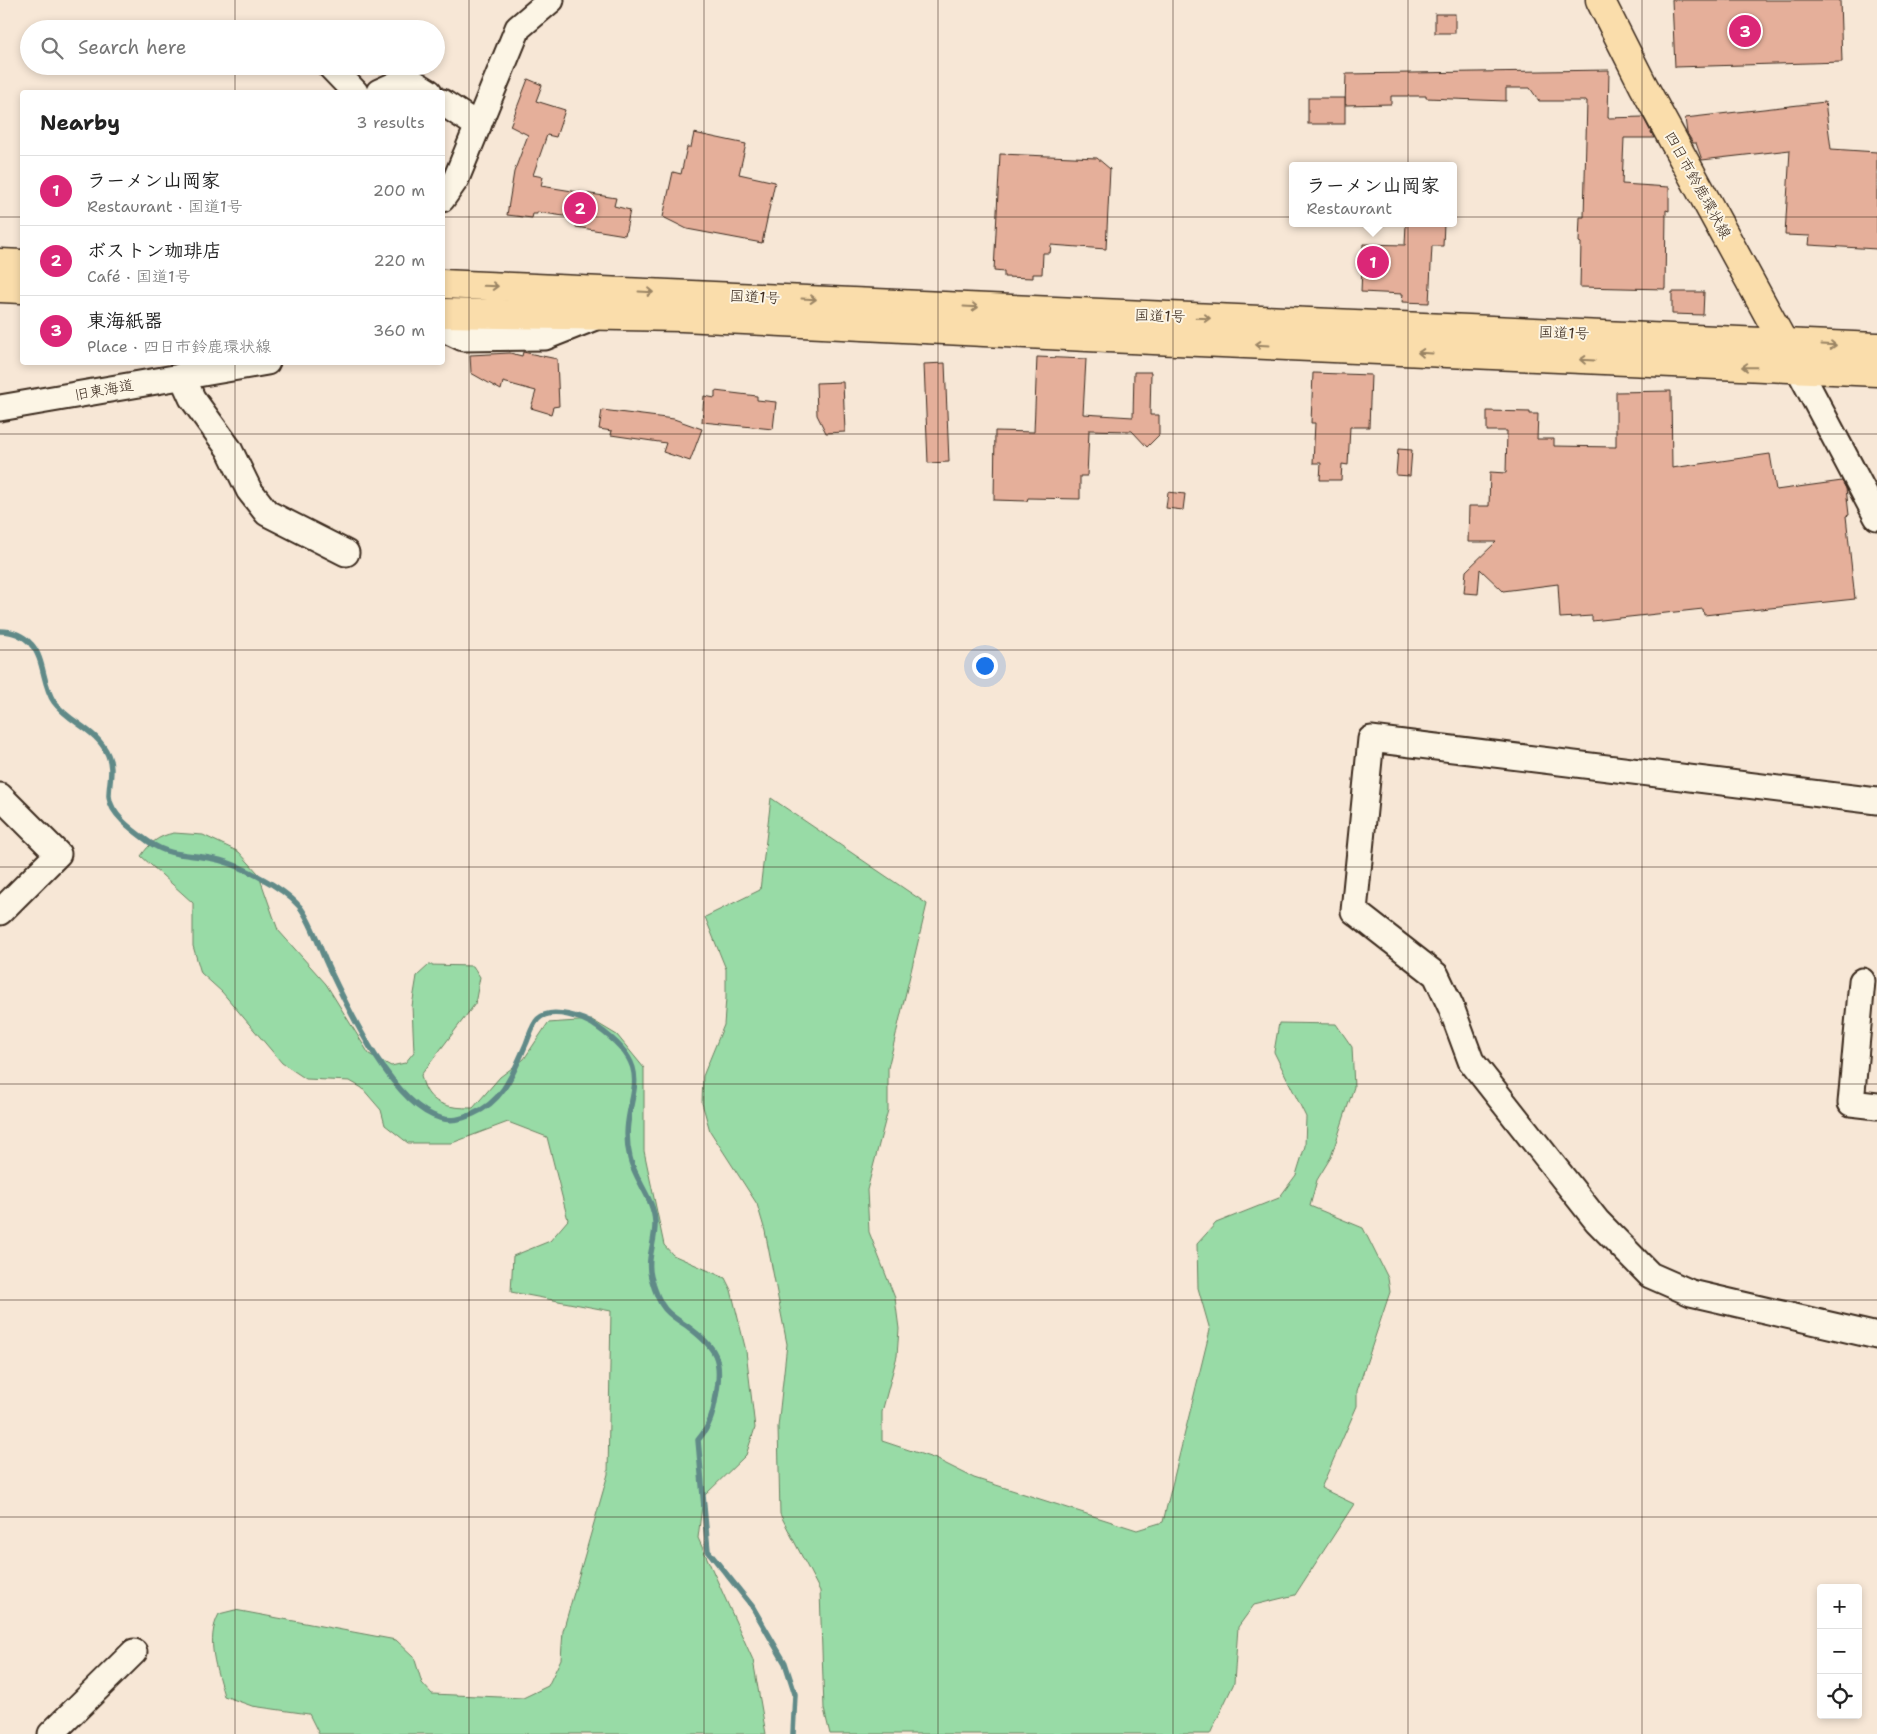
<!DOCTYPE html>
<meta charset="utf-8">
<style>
:root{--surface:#fff;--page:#f2f2f2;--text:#222;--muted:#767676;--line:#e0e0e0;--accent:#db2777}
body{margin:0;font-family:"Shantell Sans","Klee One",sans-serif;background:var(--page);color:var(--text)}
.controls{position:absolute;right:15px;bottom:15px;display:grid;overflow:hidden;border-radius:5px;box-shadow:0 2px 8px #0003}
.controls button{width:45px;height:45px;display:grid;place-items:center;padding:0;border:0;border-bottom:1px solid var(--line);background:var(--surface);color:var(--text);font:25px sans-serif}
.you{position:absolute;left:984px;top:665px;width:18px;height:18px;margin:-12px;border:4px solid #fff;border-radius:50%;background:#1a73e8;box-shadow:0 0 0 8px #1a73e833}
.badge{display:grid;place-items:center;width:32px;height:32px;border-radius:50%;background:var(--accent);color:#fff;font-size:16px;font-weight:700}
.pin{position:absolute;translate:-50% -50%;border:2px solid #fff;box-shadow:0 1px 5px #0006}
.popup{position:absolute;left:1289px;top:162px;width:168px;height:65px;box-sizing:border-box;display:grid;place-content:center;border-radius:5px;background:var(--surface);filter:drop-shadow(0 1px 4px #0005);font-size:16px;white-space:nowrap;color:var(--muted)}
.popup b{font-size:19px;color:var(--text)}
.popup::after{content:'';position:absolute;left:50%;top:100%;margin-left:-10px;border:10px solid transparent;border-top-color:var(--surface)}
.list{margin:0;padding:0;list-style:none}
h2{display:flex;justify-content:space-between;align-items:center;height:65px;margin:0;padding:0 20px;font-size:21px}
h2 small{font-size:16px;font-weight:400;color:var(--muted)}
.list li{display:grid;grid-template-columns:32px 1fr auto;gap:15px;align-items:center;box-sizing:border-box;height:70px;padding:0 20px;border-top:1px solid var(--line)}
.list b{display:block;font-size:19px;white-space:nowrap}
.list p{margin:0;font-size:16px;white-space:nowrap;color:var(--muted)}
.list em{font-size:16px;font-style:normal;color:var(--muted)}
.icon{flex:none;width:28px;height:28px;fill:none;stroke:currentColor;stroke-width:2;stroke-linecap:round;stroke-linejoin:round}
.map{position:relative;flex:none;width:1877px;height:1734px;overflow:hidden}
.search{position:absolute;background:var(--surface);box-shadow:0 2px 8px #0003;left:20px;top:20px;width:425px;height:55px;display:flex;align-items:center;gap:12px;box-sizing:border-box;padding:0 18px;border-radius:28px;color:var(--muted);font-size:19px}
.panel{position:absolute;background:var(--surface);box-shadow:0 2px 8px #0003;left:20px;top:90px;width:425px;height:275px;border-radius:5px}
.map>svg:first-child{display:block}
.green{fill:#98dba6;stroke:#6a8262}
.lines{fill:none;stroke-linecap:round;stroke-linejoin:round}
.stream{stroke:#608a88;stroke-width:5.5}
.building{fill:#e5af9a;stroke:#3b2a1e}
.minor-casing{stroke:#3b2a1e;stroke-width:29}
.major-casing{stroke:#3b2a1e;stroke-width:31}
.highway-casing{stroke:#3b2a1e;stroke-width:31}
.minor{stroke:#fcf5e5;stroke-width:25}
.major{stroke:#faddab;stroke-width:28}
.highway{stroke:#faddab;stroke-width:28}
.oneway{stroke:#9a8464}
.grid{fill:none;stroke:#3b2a1e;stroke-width:1;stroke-opacity:0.55}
.labels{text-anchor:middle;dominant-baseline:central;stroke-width:4;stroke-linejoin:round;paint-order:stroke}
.street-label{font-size:15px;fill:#3b2a1e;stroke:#fcf5e5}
</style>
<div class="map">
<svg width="1877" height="1734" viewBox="0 0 1877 1734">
<rect width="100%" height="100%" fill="#f7e7d6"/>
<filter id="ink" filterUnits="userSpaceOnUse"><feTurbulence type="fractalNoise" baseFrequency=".02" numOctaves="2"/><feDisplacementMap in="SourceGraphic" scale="10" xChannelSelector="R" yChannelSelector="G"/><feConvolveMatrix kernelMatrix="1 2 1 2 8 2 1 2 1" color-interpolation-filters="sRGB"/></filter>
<g filter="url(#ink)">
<g class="green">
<path d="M771,798L927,904L888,1068V1110L867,1190L869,1232L895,1298L899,1329L897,1356L882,1412V1441L936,1459L974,1478L1137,1530L1163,1522L1210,1330L1198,1288L1197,1244L1216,1223L1279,1198L1296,1175L1305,1146L1306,1117L1274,1052L1279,1023L1336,1024L1352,1047L1354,1087L1331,1157L1317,1180L1310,1206L1363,1228L1388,1278L1390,1292L1357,1391V1406L1321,1488L1354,1504L1295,1595L1254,1605L1238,1627L1234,1683L1210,1734H830L824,1709L820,1591L780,1514L778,1427L787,1344L765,1231L757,1204L710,1131L702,1103L703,1076L724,1025L726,998V969L705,917L760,890Z"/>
<path d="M174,833L203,835L239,852L258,873L278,930L326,984L369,1054L391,1066L405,1063L414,1052L412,1006L417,976L429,965L473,966L480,977L475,1004L421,1075C427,1105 447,1108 473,1108L500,1077L524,1059L548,1023L592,1020L617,1035L644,1068V1151L664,1245L673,1255L725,1278L731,1290L746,1351L755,1428L746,1455L703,1497L698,1538L753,1660L766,1734H319L309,1714L252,1706L224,1696C217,1670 205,1640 219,1614L235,1610L396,1640L414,1657L422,1683L432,1694L523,1698L548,1686L561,1659L563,1631L608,1474L611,1311L511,1292L513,1256L550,1241L568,1220L547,1137L508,1122L452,1143H408L385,1125L381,1110L362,1088L350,1081L306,1079L282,1063L222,992L201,973L193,946V903L141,856C150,843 158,836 174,833Z"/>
</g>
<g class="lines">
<path class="stream" d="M0,631C12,631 23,635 31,644C45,659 42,685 54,702C69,723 97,729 108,755C114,768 109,782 109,796C110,815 135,832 149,842C169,856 186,854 209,858C236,862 282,886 300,907C312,923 319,946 327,964C347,1006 392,1105 440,1118C452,1122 461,1119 473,1114C504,1101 513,1073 526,1044C529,1037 532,1025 538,1019C551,1006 585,1018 597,1027C667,1076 615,1098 630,1158C635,1180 654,1199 655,1222C656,1241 646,1258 651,1277C654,1288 658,1301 665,1309C671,1316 679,1321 687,1326C717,1348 723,1359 716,1396C713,1414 710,1426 698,1440L708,1551L752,1606L785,1663L795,1694L793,1734"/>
</g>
<g class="building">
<path d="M1672,0H1840L1842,62L1675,67Z"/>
<rect x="1435" y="14" width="20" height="19"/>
<path d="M1609,70L1608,118L1643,117L1654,138H1624L1622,184L1669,187V211L1666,210L1665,289L1580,287L1581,243L1579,242L1580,217H1584L1587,101H1539L1530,88H1506V101L1426,98V96H1391V104L1345,105L1346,74Z"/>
<path d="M528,79L542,85L536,101L565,110L556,137L547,135L533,175L543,177L541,186L616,198L614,206L630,210L625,235L576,227L577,218L537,212V214H533L532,218L507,215L514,172L528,135L510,126Z"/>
<rect x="1308" y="98" width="37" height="26"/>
<path d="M1825,102L1831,149L1877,152V249L1809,245L1810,236L1785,235L1790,150L1702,160L1696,143H1693L1687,133L1685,118Z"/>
<path d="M694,133L746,144L739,174L775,182L762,243L687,229L663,217L673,172L681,174L687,147H691Z"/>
<path d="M1000,154L1097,158L1110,169L1106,249L1051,245L1050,253H1043L1042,274H1033V278L1004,277V272L994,271Z"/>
<path d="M1406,223H1444L1443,246H1432L1429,303L1402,302L1403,294L1361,292L1363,244L1405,245Z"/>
<path d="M1672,292H1704L1703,315L1672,314Z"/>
<path d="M523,352L557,359L559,406L553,407L551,414L531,408L536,391L503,382L501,390L471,373L470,355L510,353L522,356Z"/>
<path d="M1037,357L1086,359L1083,414L1133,417L1134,372H1151L1150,415H1159V435L1147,447L1132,431L1089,430L1087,476H1080V499L1028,498L1027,501L994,500L995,431L1034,432Z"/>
<path d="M945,363L949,462L928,463L924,364Z"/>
<path d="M1313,373L1371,375L1369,427H1350L1348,465L1342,464L1341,480H1320L1321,463H1313L1315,423H1311Z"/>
<path d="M843,382L845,432L826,433L817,415L816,383Z"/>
<path d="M715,391L757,396V400L776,402L773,429L702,422L704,396L715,398Z"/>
<path d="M1671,391L1672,468L1770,454L1776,490L1842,481L1846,488L1849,515L1846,516L1855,599L1704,615L1703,609L1592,621V616L1560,618L1558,584L1503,591L1480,569L1478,594L1464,593L1466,571L1496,542H1468L1469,506H1489L1490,472L1506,473L1507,431H1487V411L1530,412V414H1538L1537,439H1554V446L1616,447V392Z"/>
<path d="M602,410L674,419L702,429L690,461L663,452L666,443L611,435L612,431L599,429Z"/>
<path d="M1398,449L1412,450L1410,476L1396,475Z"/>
<path d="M1168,492L1185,494L1183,510L1166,508Z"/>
</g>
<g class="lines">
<g class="minor-casing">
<g id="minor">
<path d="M330,66L355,92"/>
<path d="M379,92L408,79L429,92"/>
<path d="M442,102L478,126"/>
<path d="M442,199L456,179L518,28L551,0"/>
<path d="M442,328L463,338L545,337L598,316"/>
<path d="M1798,368L1877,517"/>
<path d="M182,376L192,398L229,449L249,490L267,513L346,553"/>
<path d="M0,408L267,362"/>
<path d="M0,796L58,854L0,912"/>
<path d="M1877,801L1371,739L1354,911L1436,975L1451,1007L1471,1061L1597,1221L1650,1275L1691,1293L1877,1336"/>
<path d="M1862,981L1851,1103L1877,1106"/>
<path d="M51,1734L134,1652"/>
</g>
</g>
<g class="major-casing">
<path id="major" d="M1600,0L1643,85L1793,360"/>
</g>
<g class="highway-casing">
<g id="highway">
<path d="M0,263L22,264"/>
<path d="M442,284L1877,347"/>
<path d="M0,288L22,289"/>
<path d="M442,313L682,317L1108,338L1877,372"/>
</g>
</g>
<use href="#minor" class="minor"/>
<use href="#major" class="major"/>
<use href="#highway" class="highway"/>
</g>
<defs><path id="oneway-shaft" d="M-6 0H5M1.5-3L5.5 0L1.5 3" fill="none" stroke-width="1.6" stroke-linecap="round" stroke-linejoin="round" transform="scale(1.25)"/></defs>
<g class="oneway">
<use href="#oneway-shaft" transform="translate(491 286) rotate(2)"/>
<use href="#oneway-shaft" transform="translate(646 292) rotate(3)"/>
<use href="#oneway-shaft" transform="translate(809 299) rotate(3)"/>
<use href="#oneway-shaft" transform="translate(971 307) rotate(3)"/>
<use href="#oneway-shaft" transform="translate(1203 318) rotate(2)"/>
<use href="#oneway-shaft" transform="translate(1262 345) rotate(-177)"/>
<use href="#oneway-shaft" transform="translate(1829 345) rotate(3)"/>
<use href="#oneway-shaft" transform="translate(1425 353) rotate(-177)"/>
<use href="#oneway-shaft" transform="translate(1587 360) rotate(-177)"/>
<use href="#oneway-shaft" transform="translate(1749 367) rotate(-179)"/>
</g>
</g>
<path class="grid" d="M235,0V29M469,0V1734M704,0V1734M938,0V1734M1173,0V1734M1408,0V1734M1642,0V1734M235,66V92M0,217H22M442,217H1877M235,362V1734M0,434H1877M0,650H1877M0,867H1877M0,1084H1877M0,1300H1877M0,1517H1877"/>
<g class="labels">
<g class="street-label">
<text transform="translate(1698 185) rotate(61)">四日市鈴鹿環状線</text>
<text transform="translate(755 297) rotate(3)">国道1号</text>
<text transform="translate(1160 316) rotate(2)">国道1号</text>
<text transform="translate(1564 333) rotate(2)">国道1号</text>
<text transform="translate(104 390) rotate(-10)">旧東海道</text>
</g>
</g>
</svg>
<div class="controls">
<button>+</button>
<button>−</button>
<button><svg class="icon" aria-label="locate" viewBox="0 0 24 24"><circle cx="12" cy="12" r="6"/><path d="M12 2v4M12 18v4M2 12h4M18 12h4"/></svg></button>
</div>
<div class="you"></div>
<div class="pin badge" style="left:1373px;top:262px">1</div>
<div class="popup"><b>ラーメン山岡家</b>Restaurant</div>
<div class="pin badge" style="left:580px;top:208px">2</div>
<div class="pin badge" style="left:1745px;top:31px">3</div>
<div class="search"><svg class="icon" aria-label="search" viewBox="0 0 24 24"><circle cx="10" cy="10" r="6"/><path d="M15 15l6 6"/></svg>Search here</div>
<section class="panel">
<h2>Nearby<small>3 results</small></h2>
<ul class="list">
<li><span class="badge">1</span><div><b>ラーメン山岡家</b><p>Restaurant · 国道1号</p></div><em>200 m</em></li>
<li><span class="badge">2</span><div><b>ボストン珈琲店</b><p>Café · 国道1号</p></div><em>220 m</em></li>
<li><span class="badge">3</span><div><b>東海紙器</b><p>Place · 四日市鈴鹿環状線</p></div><em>360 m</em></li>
</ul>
</section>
</div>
